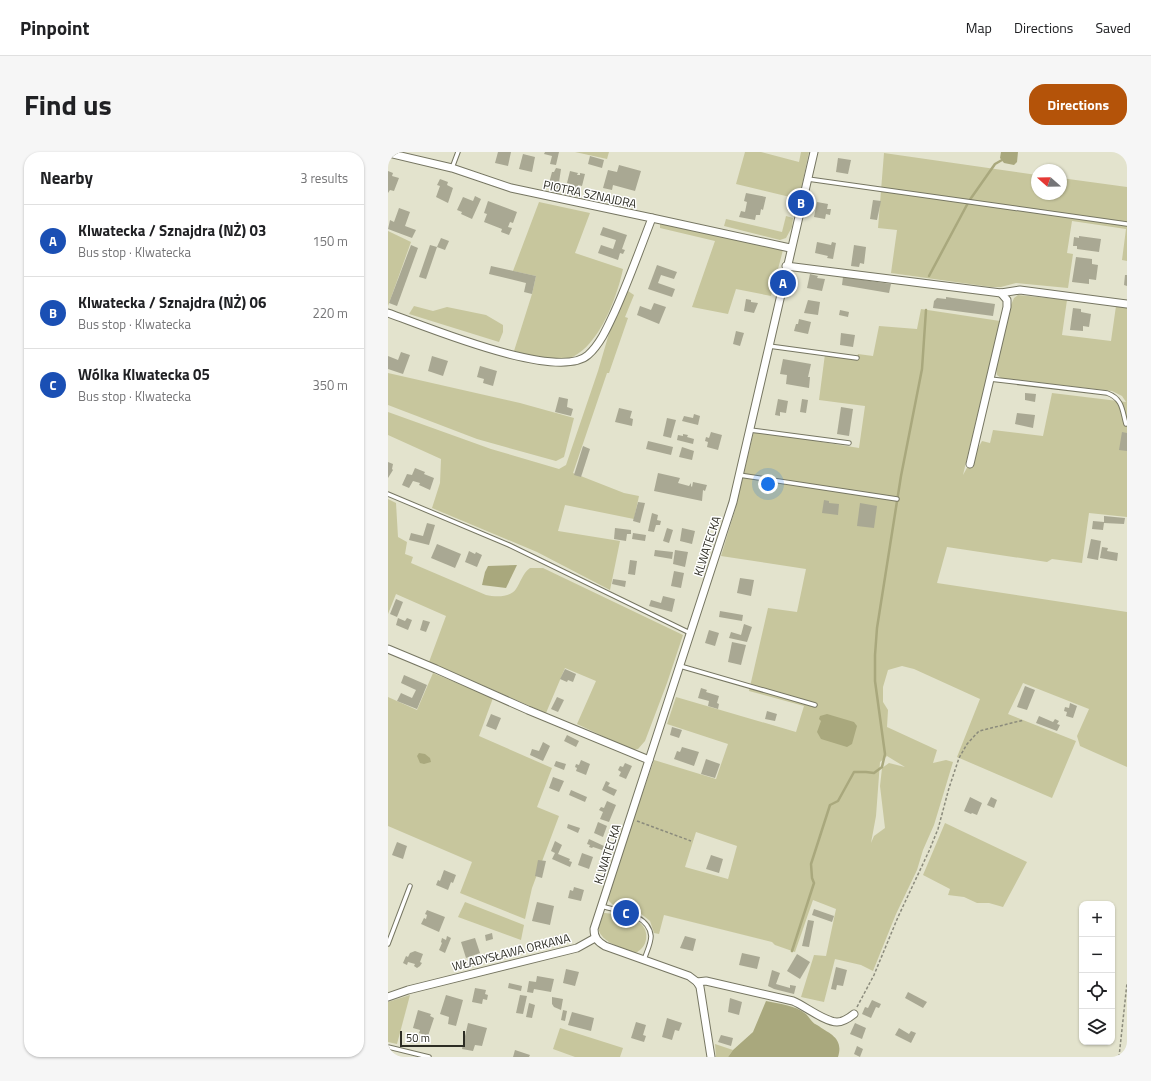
<!DOCTYPE html>
<meta charset="utf-8">
<style>
:root{--surface:#fff;--page:#f6f6f6;--text:#202124;--muted:#757577;--line:#e0e0e0;--accent:#b45309}
body{margin:0;font-family:"Titillium Web",sans-serif;background:var(--page);color:var(--text)}
.controls{position:absolute;right:12px;bottom:12px;display:grid;overflow:hidden;border-radius:8px;box-shadow:0 1px 3px #0004}
.controls button{width:36px;height:36px;display:grid;place-items:center;padding:0;border:0;border-bottom:1px solid var(--line);background:var(--surface);color:var(--text);font:20px sans-serif}
.compass{position:absolute;left:643px;top:12px;width:36px;height:36px;border-radius:50%;background:var(--surface);box-shadow:0 1px 3px #0004;rotate:290deg}
.scale{position:absolute;left:12px;bottom:10px;width:65px;box-sizing:border-box;padding-left:4px;border:2px solid #2d2d24;border-top:0;font-size:11px;line-height:14px;white-space:nowrap;color:#2d2d24;-webkit-text-stroke:3px #fff;paint-order:stroke}
.you{position:absolute;left:380px;top:332px;width:14px;height:14px;margin:-10px;border:3px solid #fff;border-radius:50%;background:#1a73e8;box-shadow:0 0 0 6px #1a73e833}
.badge{display:grid;place-items:center;width:26px;height:26px;border-radius:50%;background:var(--accent);color:#fff;font-size:13px;font-weight:700}
.pin{position:absolute;translate:-50% -50%;border:2px solid #fff;box-shadow:0 1px 4px #0006}
.list{margin:0;padding:0;list-style:none}
h2{display:flex;justify-content:space-between;align-items:center;height:52px;margin:0;padding:0 16px;font-size:17px}
h2 small{font-size:13px;font-weight:400;color:var(--muted)}
.list li{display:grid;grid-template-columns:26px 1fr auto;gap:12px;align-items:center;box-sizing:border-box;height:72px;padding:0 16px;border-top:1px solid var(--line)}
.list b{display:block;font-size:15px;white-space:nowrap}
.list p{margin:0;font-size:13px;white-space:nowrap;color:var(--muted)}
.list em{font-size:13px;font-style:normal;color:var(--muted)}
.icon{flex:none;width:22px;height:22px;fill:none;stroke:currentColor;stroke-width:2;stroke-linecap:round;stroke-linejoin:round}
.map{position:relative;flex:none;width:739px;height:905px;overflow:hidden;border-radius:16px}
header{display:flex;align-items:center;gap:24px;box-sizing:border-box;height:56px;padding:0 20px;background:var(--surface);border-bottom:1px solid var(--line)}
header strong{font-size:19px}
nav{display:flex;gap:22px;margin-inline-start:auto;font-size:14px}
.intro{display:flex;align-items:center;justify-content:space-between;box-sizing:border-box;height:96px;padding:0 24px}
h1{margin:0;font-size:28px}
.button{padding:10px 18px;border-radius:16px;background:var(--accent);color:#fff;font-size:14px;font-weight:700}
main{display:flex;gap:24px;padding:0 24px}
aside{flex:1;background:var(--surface);border-radius:16px;box-shadow:0 1px 3px #0004}
.map>svg:first-child{display:block}
.green{fill:#c7c69d;fill-rule:evenodd}
.water{fill:#a9a87d}
.lines{fill:none;stroke-linecap:round;stroke-linejoin:round}
.stream{stroke:#a9a87d;stroke-width:2.5}
.building{fill:#a9a893}
.service-casing{stroke:#767662;stroke-width:5.5}
.minor-casing{stroke:#767662;stroke-width:9}
.path{stroke:#8b8b7c;stroke-width:1.5;stroke-dasharray:3 2;stroke-linecap:butt}
.service{stroke:#fff;stroke-width:3.5}
.minor{stroke:#fff;stroke-width:7}
.labels{text-anchor:middle;dominant-baseline:central;stroke-width:3;stroke-linejoin:round;paint-order:stroke}
.street-label{font-size:12px;fill:#2d2d24;stroke:#fff}
</style>
<header>
<strong>Pinpoint</strong>
<nav><a>Map</a><a>Directions</a><a>Saved</a></nav>
</header>
<div class="intro"><h1>Find us</h1><a class="button">Directions</a></div>
<main>
<aside>
<h2>Nearby<small>3 results</small></h2>
<ul class="list">
<li><span class="badge" style="background:#1a4fb4">A</span><div><b>Klwatecka / Sznajdra (NŻ) 03</b><p>Bus stop · Klwatecka</p></div><em>150 m</em></li>
<li><span class="badge" style="background:#1a4fb4">B</span><div><b>Klwatecka / Sznajdra (NŻ) 06</b><p>Bus stop · Klwatecka</p></div><em>220 m</em></li>
<li><span class="badge" style="background:#1a4fb4">C</span><div><b>Wólka Klwatecka 05</b><p>Bus stop · Klwatecka</p></div><em>350 m</em></li>
</ul>
</aside>
<div class="map">
<svg width="739" height="905" viewBox="0 0 739 905">
<rect width="100%" height="100%" fill="#e3e3cd"/>
<g class="green">
<path d="M187,0H221L219,7Z"/>
<path d="M357,0H373L411,10L413,0H421L411,47H407L404,60L399,58L402,45L348,32Z"/>
<path d="M496,1L649,23V42H673V26L739,35V109L734,108L738,77L684,69L679,101L685,102L680,136L628,131L613,135H603L503,121L509,78L490,76Z"/>
<path d="M151,50L202,61L187,101L235,117C229,146 208,204 174,208C158,209 141,203 126,199L144,142L148,124L125,119Z"/>
<path d="M398,64L405,66L404,75L398,86L392,88L336,74L338,67L394,80Z"/>
<path d="M272,71L395,98L383,144L348,137L340,162L304,155L327,89L272,76Z"/>
<path d="M0,79L23,90L0,154Z"/>
<path d="M240,139L246,143L237,165L240,166L221,221H219L185,321L236,341L251,344L246,367L177,353L170,379L232,389L222,438L149,400L44,356L52,331L53,307L0,283V260L103,297L171,317L178,313L210,219L222,178Z"/>
<path d="M630,143L679,148L674,183L723,189L728,154L739,156V365L701,361L694,411L664,407L659,410L559,395L549,431L739,460V615L692,594L689,584L701,557L635,531L620,562L688,589L664,646L569,605L592,547L526,517L514,514L500,518L495,535V550L500,558L499,575L549,598L545,611L558,608L565,610L546,673L535,698L529,718L508,762L485,819L473,813L447,807L436,850L413,845L426,803L438,804L448,757L425,748L407,800L387,793L384,790L276,763L271,782L266,781L262,769L252,761L253,758L229,751L227,754C221,750 219,748 220,740L266,608L328,627L340,592L279,572L288,545L408,580L416,554L361,539L380,456L409,460L418,417L333,404L347,358L366,279L471,296L477,254L431,248L437,202L469,206L470,202L485,204L491,174L529,177L533,157L612,169L575,323L594,289L602,291L605,278L655,284L664,241L738,250L734,244L724,239L613,226L609,223L608,218L623,153L626,146ZM499,604L517,615L501,611L494,616L492,634L497,676L486,684L483,691L488,664L492,610ZM308,680L349,694L340,727L297,715Z"/>
<path d="M26,154L45,159L59,155L98,163L115,173V180L111,190L21,162Z"/>
<path d="M0,221L132,251L186,266L176,305L168,309L89,287L0,253Z"/>
<path d="M0,347L8,351L10,385L19,390L17,402L25,405L23,411L98,443C107,445 122,446 128,437C133,430 134,422 142,416H155L295,483L279,531L257,589L250,597L244,598L189,572L208,529L177,516L158,561L41,510L58,464L8,442L0,462Z"/>
<path d="M45,521L105,546L91,584L164,616L149,655L171,664L144,736L137,767L72,741L84,710L0,674V545L29,558Z"/>
<path d="M557,671L639,710L615,755L601,751H589L576,745L560,743L562,737L535,723Z"/>
<path d="M77,750L136,773L133,788L70,765Z"/>
<path d="M216,761C222,761 246,766 252,771C262,779 260,796 247,801C229,794 198,786 216,761Z"/>
<path d="M22,843L9,892L0,890V850Z"/>
<path d="M172,876L235,896L232,905H187L165,897Z"/>
<path d="M327,892L345,898L340,905H328Z"/>
</g>
<g class="water">
<path d="M613,0H630L629,10L626,13L616,11L612,6Z"/>
<path d="M129,413L118,436L94,433L97,420L100,414Z"/>
<path d="M439,562L466,570L469,574L464,592L459,595L433,587L429,580L433,569L431,567L432,564Z"/>
<path d="M31,601L37,602L42,606L43,610L36,612L32,611L29,604Z"/>
<path d="M378,849C391,852 407,853 418,862C422,866 424,871 429,873C442,882 456,886 450,905H340L345,898L365,880Z"/>
</g>
<g class="lines">
<g class="stream">
<path d="M541,124L581,49L607,12L614,8"/>
<path d="M404,799L426,731L424,726L423,712L442,653L450,649L466,620H478L486,621L494,615L497,602L487,529V503L489,476L513,324L534,217L538,158"/>
</g>
</g>
<g class="building">
<path d="M110,0H123L120,14L107,11Z"/>
<path d="M157,0H171L168,13L162,12L164,4L156,2Z"/>
<path d="M135,2L147,5L144,20L131,17Z"/>
<path d="M202,4L216,8L214,16L200,12Z"/>
<path d="M450,6L463,8L460,22L448,20Z"/>
<path d="M231,13L253,19L247,39L225,33L224,38L215,36L220,18L229,20Z"/>
<path d="M168,16L173,17L170,37L160,35L164,20H166Z"/>
<path d="M0,19L5,21L4,24L11,26L6,39L2,38L0,41Z"/>
<path d="M182,19L190,21L189,23H192V21L197,22L194,34L190,33L189,36H186V33L179,31Z"/>
<path d="M52,27L60,30L59,33L65,36L60,51L48,45L52,34L49,33Z"/>
<path d="M358,41L378,45L375,58L373,57L372,63H368L367,68L351,65L353,59L357,60L359,50L356,49Z"/>
<path d="M87,44L93,47L84,67L73,62L74,60L69,58L75,45L85,49Z"/>
<path d="M485,48L493,49L489,68L482,67Z"/>
<path d="M100,49L129,60L125,71L122,70L120,75L124,76L121,83L113,80L114,77L96,70L99,62L96,61Z"/>
<path d="M429,50L440,52L439,57H443L442,63L438,62L437,67L426,65Z"/>
<path d="M11,56L22,60L17,74L28,78L24,86L0,77L2,68L6,70Z"/>
<path d="M215,75L239,83L234,97L237,98L235,102L232,101L230,108L210,101L213,93L225,97L228,88L212,83Z"/>
<path d="M691,84L713,87L711,100L689,97V94H685L686,85L691,86Z"/>
<path d="M53,86L61,89L57,98L49,95Z"/>
<path d="M429,90L443,93L444,90L448,91L445,107L439,106L440,104L427,101Z"/>
<path d="M23,93L30,96L9,154L1,151Z"/>
<path d="M42,93L49,95L38,127L31,125Z"/>
<path d="M466,93L478,95L476,112L472,111L471,115L463,114Z"/>
<path d="M688,105L704,107V112L710,113L708,128L701,127V132L684,130Z"/>
<path d="M269,113L289,120L286,127L273,123L270,131L287,137L284,145L260,137Z"/>
<path d="M103,114L148,124L144,142L136,140L138,131L101,122Z"/>
<path d="M422,122L430,124L429,126L437,127L434,139L419,136Z"/>
<path d="M737,123H739V134L736,133Z"/>
<path d="M455,125L503,132L501,141L454,133Z"/>
<path d="M558,145L607,152L605,164L545,156L546,149L549,146L558,147Z"/>
<path d="M358,147L363,148V150L370,151L366,161L356,159Z"/>
<path d="M420,148L432,150L430,163L416,161Z"/>
<path d="M266,151L278,155L271,172L249,163L252,154L263,158Z"/>
<path d="M685,156L693,157V160L703,162L701,175L695,174V179L682,178Z"/>
<path d="M452,158L461,160L460,165L451,163Z"/>
<path d="M411,167L423,170L420,182L406,179L408,172H410Z"/>
<path d="M348,179L356,181L352,194L345,192Z"/>
<path d="M453,181L467,183L465,195L452,193Z"/>
<path d="M13,200L22,203L15,222L0,217V204L10,208Z"/>
<path d="M44,204L60,209L55,224L40,219Z"/>
<path d="M395,207L423,212L420,225H422L421,236L398,232L399,223L392,222Z"/>
<path d="M92,214L109,219L105,234L95,231L96,227L89,225Z"/>
<path d="M637,241L648,242L647,250L637,248Z"/>
<path d="M171,245L180,247L179,255L185,257L183,264L167,260Z"/>
<path d="M390,247L400,249L398,261L392,260V264L387,263Z"/>
<path d="M414,247L420,248L418,261L412,260Z"/>
<path d="M453,255L465,257L461,284L449,282Z"/>
<path d="M231,256L244,259L242,266L245,267L244,274L227,270Z"/>
<path d="M629,261L647,263L645,276L627,272Z"/>
<path d="M306,262L312,264L310,273L294,269L296,264L305,266Z"/>
<path d="M279,266L288,268L283,286L275,284Z"/>
<path d="M323,280L334,283L330,298L319,295L320,290L317,289L318,285L321,286Z"/>
<path d="M734,280L739,281V299L731,298Z"/>
<path d="M295,282L300,283L299,285L306,287L305,292L289,288L290,283L295,284Z"/>
<path d="M260,289L285,295L283,303L258,297Z"/>
<path d="M195,294L202,297L193,325L186,323Z"/>
<path d="M294,295L306,299L304,308L291,305Z"/>
<path d="M0,310L5,312L4,317L5,318L0,326Z"/>
<path d="M27,316L37,320L36,322L46,326L42,338L31,333L32,331L25,329L21,336L14,333L19,322L24,323Z"/>
<path d="M270,321L292,326L290,331L301,334L303,331V334L304,335L305,330L319,333L317,339L315,338L314,349L266,339Z"/>
<path d="M436,348L441,349V351L451,352L450,363L434,361Z"/>
<path d="M250,350L257,351L252,371L245,369Z"/>
<path d="M472,351L489,354L486,376L469,374Z"/>
<path d="M264,361L270,363L269,368L273,369L272,373H268L266,380L260,379Z"/>
<path d="M716,364L737,366L736,372L716,371L715,378L704,377L705,369L716,370Z"/>
<path d="M39,371L47,373L41,393L21,388L23,381L35,384Z"/>
<path d="M227,376L243,378V382H239L238,389L226,387Z"/>
<path d="M279,376L285,378L281,391L275,389Z"/>
<path d="M294,376L307,379L304,392L292,389Z"/>
<path d="M245,381L258,383L257,389L244,387Z"/>
<path d="M703,387L713,389L710,408L699,406Z"/>
<path d="M49,392L73,402L67,416L43,406Z"/>
<path d="M714,395L720,396L719,399L730,401L729,409L712,406Z"/>
<path d="M267,398L285,400L284,407L266,404Z"/>
<path d="M287,398L300,400L297,415L285,412Z"/>
<path d="M81,399L87,402L88,400L94,403L89,415L77,410Z"/>
<path d="M242,408L249,409L247,423L240,422Z"/>
<path d="M286,419L296,421L293,436L283,434Z"/>
<path d="M352,426L366,428L363,444L349,441Z"/>
<path d="M225,427L238,429L237,435L224,432Z"/>
<path d="M275,444L287,447L284,460L261,454L263,448L273,451Z"/>
<path d="M8,447L15,450L9,465L2,462Z"/>
<path d="M332,459L355,463L354,469L331,465Z"/>
<path d="M10,466L17,469L19,466L24,468L20,478L8,473Z"/>
<path d="M35,468L42,470L38,480L32,478Z"/>
<path d="M356,472L364,475L359,490L341,486L343,480L353,483Z"/>
<path d="M321,478L331,481L327,494L317,491Z"/>
<path d="M344,490L358,493L353,513L340,510Z"/>
<path d="M177,517L188,522L185,530L180,528L179,530L172,527Z"/>
<path d="M16,523L39,533L29,557L9,549L13,541L24,546L28,538L13,531Z"/>
<path d="M637,534L647,538L639,558L629,555Z"/>
<path d="M313,536L319,538L318,540L331,544L329,551L331,552L330,557L320,554L321,549L310,546Z"/>
<path d="M169,545L176,548L170,560L163,557Z"/>
<path d="M682,551L689,554L685,566L678,564L679,560L676,559L677,555L681,556Z"/>
<path d="M379,559L389,562L387,569L377,567Z"/>
<path d="M103,562L113,566L108,578L98,574Z"/>
<path d="M651,564L665,570L667,567L671,569L669,572L672,573L669,579L648,571Z"/>
<path d="M284,575L294,578L291,586L282,583Z"/>
<path d="M179,583L191,589L188,595L176,589Z"/>
<path d="M155,590L162,594L155,609L142,603L144,597L151,599Z"/>
<path d="M294,595L311,600L306,614L286,607L289,599L292,600Z"/>
<path d="M318,607L332,612L327,626L313,622Z"/>
<path d="M193,608L202,612L198,623L188,619L189,616L187,615L188,612L191,613Z"/>
<path d="M168,609L178,612L176,618L166,614Z"/>
<path d="M237,611L244,614L238,627L231,624L233,620L230,618L232,614L235,615Z"/>
<path d="M165,625L176,629L171,640L161,636Z"/>
<path d="M218,629L222,631L220,634L229,638L226,644L214,638Z"/>
<path d="M183,638L199,645L197,650L181,643Z"/>
<path d="M582,645L594,651L589,663L584,661L583,662L576,659Z"/>
<path d="M603,645L609,648L606,656L599,653Z"/>
<path d="M219,649L228,653L221,670L212,667L215,660L211,658L213,655L216,656Z"/>
<path d="M210,670L219,674L215,685L206,681Z"/>
<path d="M180,672L192,676L190,681L179,676Z"/>
<path d="M201,687L216,694L214,698L205,695L204,696L201,695L202,693L199,692Z"/>
<path d="M167,689L174,693L170,702L182,707L181,709L184,710L182,715L164,707L167,701L163,699Z"/>
<path d="M9,690L19,694L15,707L4,703Z"/>
<path d="M194,701L205,705L201,717L190,713Z"/>
<path d="M323,703L335,707L331,721L318,717Z"/>
<path d="M150,708L158,709L154,726L147,724Z"/>
<path d="M56,718L68,723L65,731L63,730L60,738L48,733L50,728L52,729Z"/>
<path d="M186,735L196,738L193,749L180,746L182,738L185,739Z"/>
<path d="M149,750L166,754L162,773L144,769Z"/>
<path d="M426,757L446,764L444,770L424,763Z"/>
<path d="M39,758L57,765L51,780L33,772L36,766L38,767L39,763L37,762Z"/>
<path d="M420,768L426,769L421,795L414,794Z"/>
<path d="M104,781L105,787L98,789L97,783Z"/>
<path d="M167,783L171,784L170,786L176,787L175,793L162,791L163,785H167Z"/>
<path d="M59,784L63,786L57,801L51,798L54,791L53,790L54,786L58,788Z"/>
<path d="M297,784L308,787L305,799L292,796Z"/>
<path d="M87,786L92,801L78,806L73,790Z"/>
<path d="M27,799L35,802L32,810L34,811L32,814L29,816L26,814L27,812L20,810L19,813L15,811L18,804L20,805L22,801Z"/>
<path d="M354,801L372,805L369,817L351,813Z"/>
<path d="M409,802L422,810L412,827L399,819Z"/>
<path d="M448,815L459,818L455,834L449,833L448,838L443,837Z"/>
<path d="M178,817L191,820L187,834L175,831Z"/>
<path d="M384,818L392,821L388,832L402,836V833L408,834L406,842L386,837L380,834Z"/>
<path d="M149,824L166,827L163,840L146,837L145,841L139,840L141,829L148,830Z"/>
<path d="M121,831L134,834L133,839L120,836Z"/>
<path d="M87,836L98,838L97,842L100,843L99,848L95,847L94,852L84,850Z"/>
<path d="M520,840L539,850L535,856L517,846Z"/>
<path d="M58,843L75,848L68,874L60,872L61,865L52,862Z"/>
<path d="M132,843L139,844L135,862L128,861Z"/>
<path d="M164,845L175,847L173,858L166,855L164,852Z"/>
<path d="M342,846L354,850L351,863L340,860Z"/>
<path d="M484,848L493,852L491,856L488,855L483,866L474,862L477,855L480,856Z"/>
<path d="M141,851L147,853L144,866L138,865Z"/>
<path d="M30,858L43,862L42,864L46,866L40,884L31,881L32,878L25,876Z"/>
<path d="M175,858L179,859L177,869L173,868Z"/>
<path d="M184,860L206,866L203,879L180,873Z"/>
<path d="M279,866L294,871L291,879L287,878L284,888L274,885Z"/>
<path d="M248,870L258,873L255,883L258,884L256,890L243,886Z"/>
<path d="M80,871L99,876L94,894L87,893L85,899L74,897Z"/>
<path d="M467,871L478,876L474,887L462,882Z"/>
<path d="M511,876L521,882L523,879L528,881L523,891L507,883Z"/>
<path d="M333,883L345,886L343,894L330,890Z"/>
<path d="M469,894L475,897L472,905L466,902Z"/>
<path d="M127,898L142,903L141,905H125Z"/>
</g>
<g class="lines">
<g class="service-casing">
<g id="service">
<path d="M64,16L70,0"/>
<path d="M420,27L739,72"/>
<path d="M381,194L469,206"/>
<path d="M602,227L719,241C735,247 734,258 738,272"/>
<path d="M362,278L461,291"/>
<path d="M351,323L509,347"/>
<path d="M0,342L121,393L302,481"/>
<path d="M292,514L427,553"/>
<path d="M213,754C230,759 261,762 263,784C263,792 258,801 256,808"/>
<path d="M0,792L22,734"/>
<path d="M0,895L41,905"/>
</g>
</g>
<g class="minor-casing">
<g id="minor">
<path d="M0,1L64,16L123,36L264,66L402,96"/>
<path d="M398,114L613,141L632,138L739,152"/>
<path d="M0,161C37,174 170,230 200,203C213,191 220,174 227,159C241,128 252,97 264,66"/>
<path d="M582,312L619,155V148L613,141"/>
<path d="M0,497L48,517L140,558L261,608"/>
<path d="M309,830L318,829L405,849C417,854 437,870 449,870C455,870 461,866 466,862"/>
<path d="M0,845L20,838L189,796L207,786"/>
<path d="M323,905L312,835L309,830L301,824L217,794C210,790 206,786 206,777L345,350L426,0"/>
</g>
</g>
<g class="path">
<path d="M249,669L303,689"/>
<path d="M469,855L486,823L510,765L541,699L550,677L561,636L571,606L579,592L591,579L636,568"/>
<path d="M731,905L739,831"/>
</g>
<use href="#service" class="service"/>
<use href="#minor" class="minor"/>
</g>
<g class="labels">
<g class="street-label">
<text transform="translate(202 42) rotate(12)">PIOTRA SZNAJDRA</text>
<text transform="translate(319 394) rotate(-72)">KLWATECKA</text>
<text transform="translate(219 702) rotate(-72)">KLWATECKA</text>
<text transform="translate(123 800) rotate(-14)">WŁADYSŁAWA ORKANA</text>
</g>
</g>
</svg>
<div class="controls">
<button>+</button>
<button>−</button>
<button><svg class="icon" aria-label="locate" viewBox="0 0 24 24"><circle cx="12" cy="12" r="6"/><path d="M12 2v4M12 18v4M2 12h4M18 12h4"/></svg></button>
<button><svg class="icon" aria-label="layers" viewBox="0 0 24 24"><path d="M12 4l9 5-9 5-9-5zM3 14l9 5 9-5"/></svg></button>
</div>
<svg class="compass" viewBox="-18 -18 36 36"><path d="M0-13l5 13h-10z" fill="#e53935"/><path d="M0 13l5-13h-10z" fill="#757577"/></svg>
<div class="scale">50 m</div>
<div class="you"></div>
<div class="pin badge" style="left:395px;top:131px;background:#1a4fb4">A</div>
<div class="pin badge" style="left:413px;top:51px;background:#1a4fb4">B</div>
<div class="pin badge" style="left:238px;top:761px;background:#1a4fb4">C</div>
</div>
</main>
